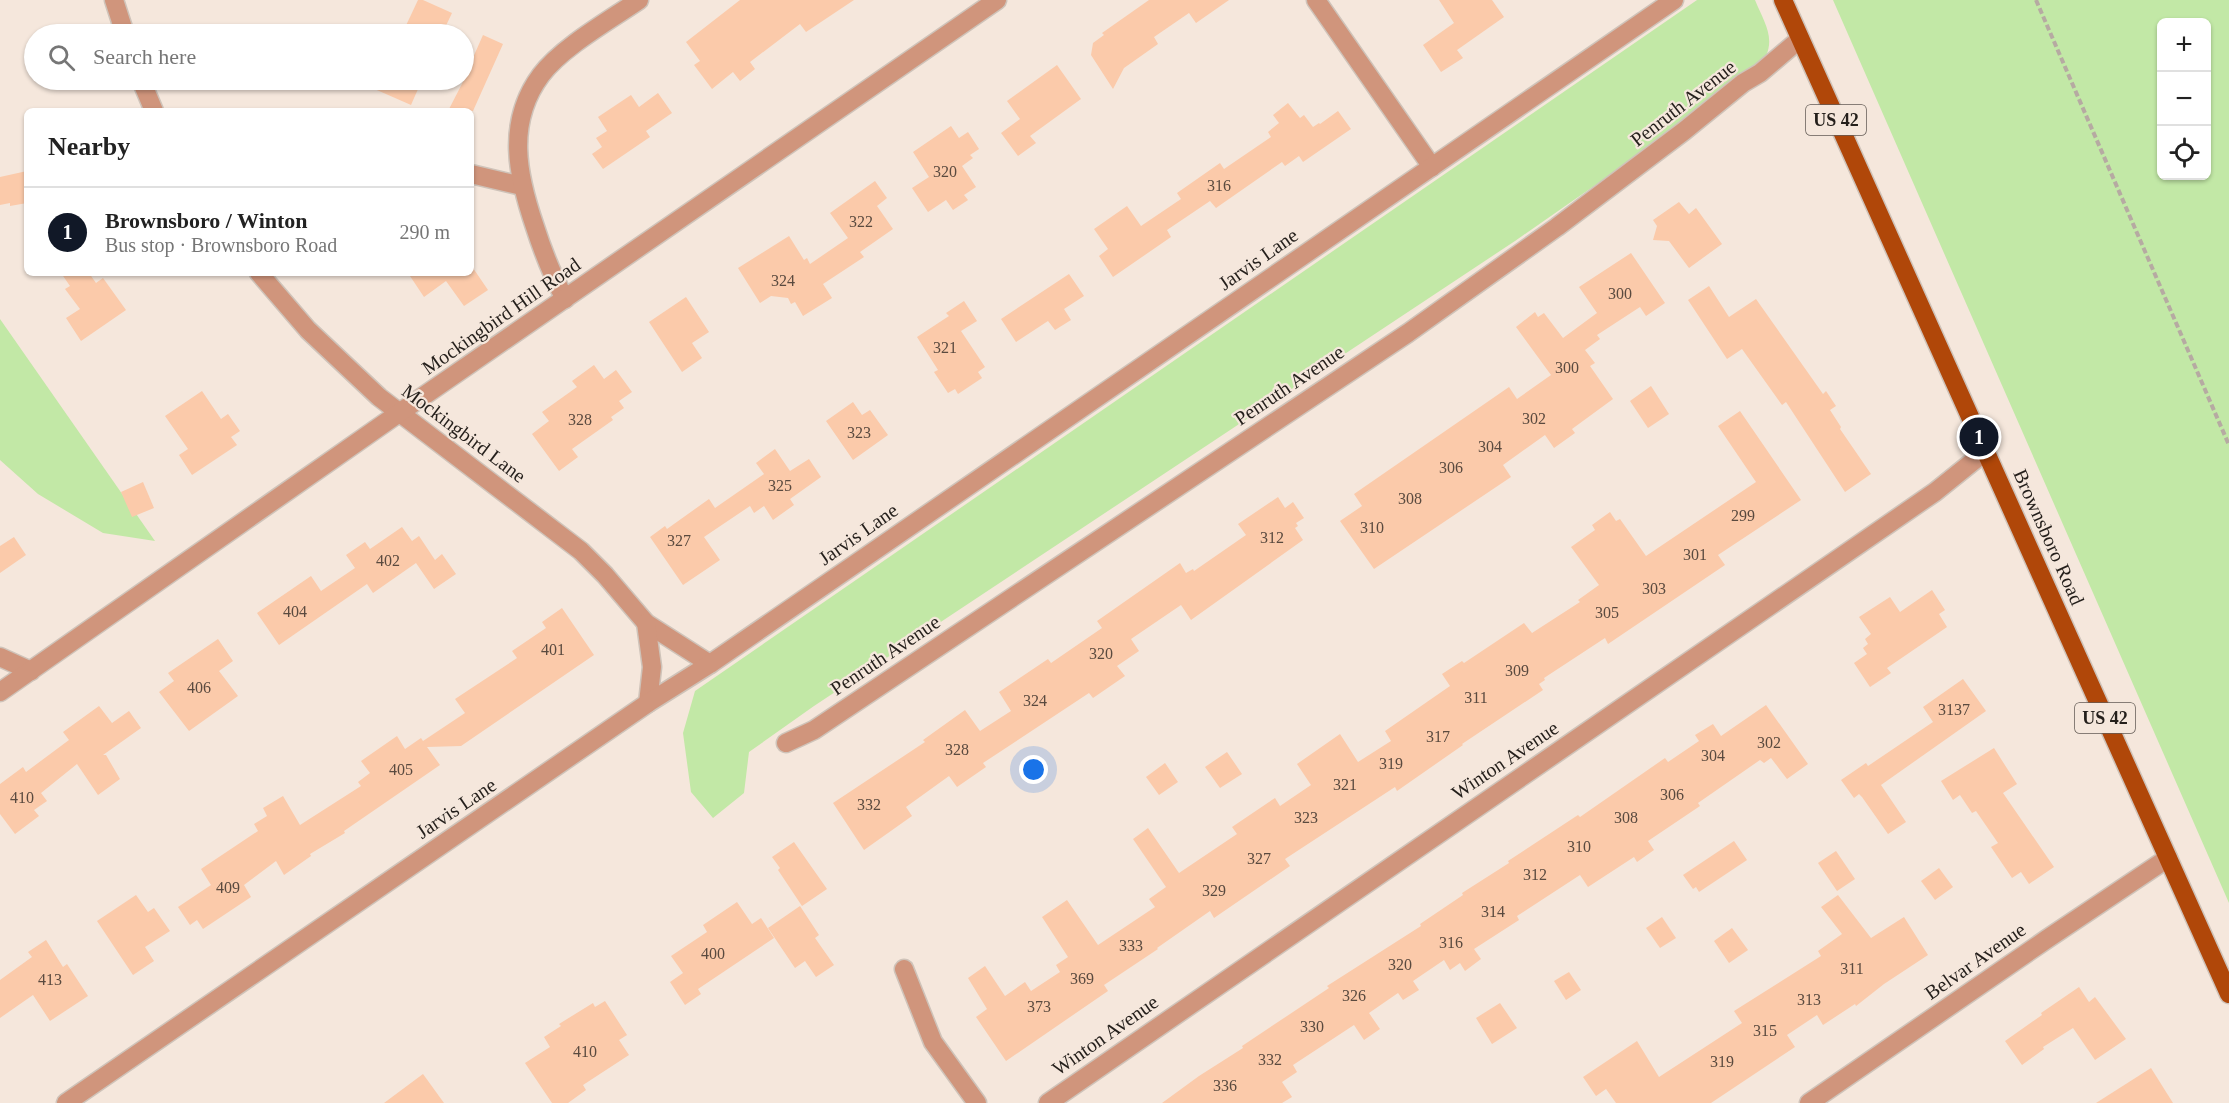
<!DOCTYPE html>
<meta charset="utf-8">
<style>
:root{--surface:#fff;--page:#f2f2f2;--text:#222;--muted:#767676;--line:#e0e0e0;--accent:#111827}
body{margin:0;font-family:Georgia,serif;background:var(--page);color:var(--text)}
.controls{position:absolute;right:18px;top:18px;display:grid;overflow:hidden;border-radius:9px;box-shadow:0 2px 4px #0004}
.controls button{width:54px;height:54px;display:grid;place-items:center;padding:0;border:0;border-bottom:2px solid var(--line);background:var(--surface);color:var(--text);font:30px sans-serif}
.you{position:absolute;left:1034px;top:770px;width:21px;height:21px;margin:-15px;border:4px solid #fff;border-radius:50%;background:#1a73e8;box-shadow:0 0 0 9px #1a73e833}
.badge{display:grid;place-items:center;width:39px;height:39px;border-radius:50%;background:var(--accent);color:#fff;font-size:20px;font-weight:700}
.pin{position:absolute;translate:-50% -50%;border:3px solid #fff;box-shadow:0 2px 6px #0006}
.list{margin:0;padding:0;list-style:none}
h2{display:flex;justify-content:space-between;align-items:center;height:78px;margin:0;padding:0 24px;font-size:26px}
h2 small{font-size:20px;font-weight:400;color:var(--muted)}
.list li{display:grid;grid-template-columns:39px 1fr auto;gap:18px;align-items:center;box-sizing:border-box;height:90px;padding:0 24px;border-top:2px solid var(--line)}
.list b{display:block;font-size:22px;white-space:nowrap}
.list p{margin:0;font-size:20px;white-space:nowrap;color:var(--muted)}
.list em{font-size:20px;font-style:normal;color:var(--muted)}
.icon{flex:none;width:33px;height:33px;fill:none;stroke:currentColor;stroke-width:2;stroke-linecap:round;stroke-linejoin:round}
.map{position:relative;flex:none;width:2229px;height:1103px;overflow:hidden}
.search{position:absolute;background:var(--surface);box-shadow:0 2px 4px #0004;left:24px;top:24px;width:450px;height:66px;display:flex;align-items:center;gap:15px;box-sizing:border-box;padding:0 21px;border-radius:33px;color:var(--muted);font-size:22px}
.panel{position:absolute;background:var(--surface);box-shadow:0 2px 4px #0004;left:24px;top:108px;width:450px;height:168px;border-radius:9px}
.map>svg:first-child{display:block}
.green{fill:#c2e8a6;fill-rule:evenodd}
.building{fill:#fbcaaa}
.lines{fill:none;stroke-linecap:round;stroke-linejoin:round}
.minor-casing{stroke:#cfc3b9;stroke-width:21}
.major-casing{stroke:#cfc3b9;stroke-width:21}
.path{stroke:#b6aaa2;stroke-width:4;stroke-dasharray:6 3;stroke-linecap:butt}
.minor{stroke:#d0957c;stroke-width:18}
.major{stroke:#b04709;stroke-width:18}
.labels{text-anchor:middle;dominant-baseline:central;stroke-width:4.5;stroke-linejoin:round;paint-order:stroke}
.number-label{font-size:16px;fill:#5a4a3f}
.shield{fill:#f5e7dc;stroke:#635b55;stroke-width:1.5}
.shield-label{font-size:18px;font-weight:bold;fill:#241f1b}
.street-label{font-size:20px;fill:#241f1b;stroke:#f5e7dc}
</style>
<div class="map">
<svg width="2229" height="1103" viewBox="0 0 2229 1103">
<rect width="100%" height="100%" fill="#f5e7dc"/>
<g class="green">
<path d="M1697,0H1755C1763,20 1775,36 1766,56L1650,147L1515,241L814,706L749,752L744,793L713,818L691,792L683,733L695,691Z"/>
<path d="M1833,0H2229V903ZM2162,22H2206V176H2162Z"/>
<path d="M0,319L155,541L103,533L38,494L0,460Z"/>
</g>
<g class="building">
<path d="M418,0H423L452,13L442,34H402Z"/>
<path d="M740,0H854L806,32L800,24L750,62L755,69L740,81L733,72L712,89L694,65L700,61L686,42Z"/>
<path d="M1149,0H1229L1196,23L1189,13L1154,37L1158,44L1124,68L1113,89L1091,55L1093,43L1104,35L1102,33Z"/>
<path d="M1439,0H1492L1504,17L1457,50L1463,58L1441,72L1423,45L1454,23Z"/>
<path d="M483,35L503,44L473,111H448L464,80V67L468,69Z"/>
<path d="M1057,65L1081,99L1030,136L1036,143L1018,156L1001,133L1020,119L1007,101Z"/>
<path d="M354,80H422L411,105Z"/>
<path d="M658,93L672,113L646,131L650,137L603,169L592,154L602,147L596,138L607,131L598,117L631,95L639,107Z"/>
<path d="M1288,103L1300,118L1304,115L1313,127L1319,123L1320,124L1338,111L1351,129L1303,162L1299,156L1285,166L1282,162L1216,208L1210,201L1167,230L1171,237L1113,277L1099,256L1108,249L1094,229L1127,206L1141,226L1181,199L1177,193L1220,163L1224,169L1271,137L1268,132L1279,123L1273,115Z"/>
<path d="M951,126L959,138L968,132L979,149L970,155L973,158L962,166L976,187L964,195L968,200L953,210L946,200L928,212L912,188L929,177L913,152Z"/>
<path d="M27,171V203L10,206V203L0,205V177Z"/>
<path d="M875,181L887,198L877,206L893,229L860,252L864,257L823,284L832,298L803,316L795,302L791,304L788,298L771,296L760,303L738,268L789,236L804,260L807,258L810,264L848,238L830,213Z"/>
<path d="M1679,202L1689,214L1696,208L1722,244L1689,268L1669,241L1653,240L1657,226L1653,220Z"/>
<path d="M1631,253L1665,303L1646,316L1640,307L1597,335L1600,339L1585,350L1595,363L1590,366L1613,399L1572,429L1575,433L1554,448L1545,435L1503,465L1511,477L1374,569L1340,521L1362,506L1354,494L1509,387L1517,399L1551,375L1516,327L1535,312L1538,317L1544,313L1563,338L1597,313L1579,287Z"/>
<path d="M473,268L488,290L464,306L446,281L424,297L408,273H471Z"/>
<path d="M61,273H89L96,283L103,278L126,310L81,341L66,318L80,309L65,289L70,286Z"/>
<path d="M1069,274L1084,296L1064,309L1071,320L1055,330L1048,321L1016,342L1001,319Z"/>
<path d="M1709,286L1729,317L1756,299L1823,394L1826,391L1836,406L1830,410L1841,427L1840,429L1871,474L1845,492L1786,402L1782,405L1742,349L1727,359L1688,300Z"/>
<path d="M686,297L709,332L692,343L702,358L682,372L649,322Z"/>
<path d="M964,301L977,321L961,331L985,367L978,372L982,378L958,394L955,389L948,393L934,372L938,370L917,337L949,316L946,313Z"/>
<path d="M594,365L604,379L616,370L632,392L619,401L624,408L611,417L613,420L572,449L578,457L559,471L532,434L549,421L542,412L577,387L572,381Z"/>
<path d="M1651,386L1669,414L1648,428L1630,401Z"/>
<path d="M202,391L221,419L228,414L240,431L231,437L237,445L192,475L179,455L188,449L165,416Z"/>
<path d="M853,402L862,415L870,410L888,435L853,460L826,421Z"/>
<path d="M1740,411L1801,500L1718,555L1725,565L1608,644L1605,638L1544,678L1545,680L1539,684L1543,690L1462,744L1463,745L1397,791L1395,787L1285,859L1290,866L1214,918L1210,911L1157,948L1158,949L1104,985L1108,991L1006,1061L976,1017L987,1009L968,978L985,966L1005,996L1025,982L1031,991L1060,972L1056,965L1068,957L1042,917L1067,900L1098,945L1155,907L1149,899L1166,887L1133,839L1148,828L1179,873L1237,834L1232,827L1275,798L1280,806L1311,785L1297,764L1340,734L1358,762L1391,741L1385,731L1450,686L1442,674L1462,661L1464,663L1524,623L1532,633L1580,602L1578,600L1599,585L1571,547L1595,530L1592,525L1610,512L1616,521L1620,519L1646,556L1756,482L1718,426Z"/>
<path d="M775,449L790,471L809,459L821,477L790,499L794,505L773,520L764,506L754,513L750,506L704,537L720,560L683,585L650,537L665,526L667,529L709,499L715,508L764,474L756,463Z"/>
<path d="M143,482L154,508L132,517L121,492Z"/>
<path d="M1278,497L1285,508L1293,502L1304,518L1296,523L1298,526L1295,528L1303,540L1191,620L1181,605L1131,639L1139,651L1117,666L1125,676L1093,698L1089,693L983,763L986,767L957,787L949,776L906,807L912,816L864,850L833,803L925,742L923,740L965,710L980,731L1011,711L999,692L1048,659L1051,663L1102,628L1097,621L1180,563L1186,573L1193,569L1194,571L1246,535L1238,524Z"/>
<path d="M402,527L412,541L419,536L435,560L442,554L456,574L434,589L416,563L373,593L367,584L279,645L257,613L311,576L321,591L355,568L346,555L365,542L370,549Z"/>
<path d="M14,537L26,555L0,573V546Z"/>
<path d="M1932,590L1945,610L1939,614L1947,627L1887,668L1891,673L1870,687L1854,663L1867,654L1863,648L1868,644L1865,639L1871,634L1859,617L1890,597L1900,612Z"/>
<path d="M562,608L594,655L461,746L427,747L440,765L344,831L345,833L310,854L311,856L284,875L276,861L244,885L251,897L203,929L197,920L190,925L178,907L211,885L201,869L258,831L254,824L267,816L263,808L283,796L300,825L361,786L358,782L370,773L361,761L397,736L405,749L421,738L423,741L465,713L455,699L517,658L512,651L546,628L542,622Z"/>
<path d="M218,639L233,661L219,671L238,696L189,731L159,692L174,681L168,673Z"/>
<path d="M1963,679L1986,711L1881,785L1906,822L1888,834L1862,797L1859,794L1854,798L1841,780L1866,763L1868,766L1933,722L1923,707Z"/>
<path d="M1766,705L1808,764L1787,779L1771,758L1764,763L1760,760L1698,803L1700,806L1648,841L1654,850L1637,862L1634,857L1588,887L1580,875L1517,916L1519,920L1474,949L1481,959L1465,971L1460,963L1450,970L1444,960L1413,981L1419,990L1403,1000L1398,993L1369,1013L1380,1029L1364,1040L1354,1025L1293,1065L1297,1072L1282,1082L1292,1097L1282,1103H1162L1199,1076L1243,1048L1242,1046L1329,988L1327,986L1421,926L1420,924L1463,895L1462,893L1509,863L1508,861L1578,815L1580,817L1665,758L1668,762L1699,741L1695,735L1713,724L1721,736Z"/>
<path d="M99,706L112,723L129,711L141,728L103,755H106L120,779L98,795L77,764L41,793L47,801L34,810L39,816L15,834L0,814V784L23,767L26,772L69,740L63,732Z"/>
<path d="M1994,748L2017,784L2003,793L2054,867L2029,884L2021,872L2012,878L1991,847L1998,843L1976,811L1972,813L1960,795L1953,800L1941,781Z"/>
<path d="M1227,752L1242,774L1220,788L1205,767Z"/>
<path d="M1165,763L1178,782L1159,795L1146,777Z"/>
<path d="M1734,841L1747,860L1699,892L1696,887L1693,889L1683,875Z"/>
<path d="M794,842L827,889L802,906L778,870L780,868L772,857Z"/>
<path d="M1836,851L1855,879L1837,891L1818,863Z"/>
<path d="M1939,868L1953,887L1935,900L1921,881Z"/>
<path d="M136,895L148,912L154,908L170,931L145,947L154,961L133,975L97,921Z"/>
<path d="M1838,895L1871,938L1904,917L1928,955L1884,984L1856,1006L1855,1004L1823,1025L1817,1015L1787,1035L1795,1047L1711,1103H1616L1606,1089L1596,1096L1583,1077L1637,1041L1659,1077L1742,1023L1734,1011L1821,956L1818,951L1842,934L1821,907Z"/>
<path d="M737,902L752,924L761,918L774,938L698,989L701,994L685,1005L670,982L683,973L671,956L707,932L703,925Z"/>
<path d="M800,906L819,935L815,938L834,965L816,977L805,961L795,968L768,928Z"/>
<path d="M1662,917L1676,938L1660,948L1646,928Z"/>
<path d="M1732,928L1748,950L1729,963L1714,941Z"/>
<path d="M46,940L63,967L67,964L88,996L50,1021L33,995L0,1018V980L32,957L28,952Z"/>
<path d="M1569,972L1581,990L1566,1000L1554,981Z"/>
<path d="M2079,987L2089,1002L2095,997L2126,1039L2095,1060L2073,1028L2043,1047L2044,1049L2022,1065L2005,1041L2042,1015L2041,1013Z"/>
<path d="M605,1001L627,1035L619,1040L629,1055L583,1085L586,1090L568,1103H552L525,1063L550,1047L544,1037L561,1026L559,1024L593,1003L595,1007Z"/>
<path d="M1500,1003L1517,1028L1492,1044L1476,1018Z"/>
<path d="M2151,1068L2173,1103H2096Z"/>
<path d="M423,1074L444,1103H384Z"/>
</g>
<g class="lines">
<g class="minor-casing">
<g id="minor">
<path d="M114,0L125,34"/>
<path d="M1316,0L1432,167"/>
<path d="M141,80L154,111"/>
<path d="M471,174L522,186"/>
<path d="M259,273L308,330L379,397L581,551L605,575L646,623L710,664"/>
<path d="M565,299C552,275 543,252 535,227C517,175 506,122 541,75C562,47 610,20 639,0"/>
<path d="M646,623L652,667L648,703"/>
<path d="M0,657L31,671"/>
<path d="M0,692L399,413L997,0"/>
<path d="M786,743L814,730L1408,333L1557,227L1684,131L1743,83L1760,73L1800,39"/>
<path d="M904,969L933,1042L977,1103"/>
<path d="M66,1103L648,703L710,664L1674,0"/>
<path d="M1048,1103L1935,492L1986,451"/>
<path d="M1809,1103L2047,939L2168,858"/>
</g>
</g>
<g class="major-casing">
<path id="major" d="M1783,0L2229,994"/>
</g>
<path class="path" d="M2036,0L2229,445"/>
<use href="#minor" class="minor"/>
<use href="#major" class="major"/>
</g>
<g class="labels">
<g class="number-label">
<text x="945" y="171">320</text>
<text x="1219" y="185">316</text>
<text x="861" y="221">322</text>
<text x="783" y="280">324</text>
<text x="1620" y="293">300</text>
<text x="945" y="347">321</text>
<text x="1567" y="367">300</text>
<text x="1534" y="418">302</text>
<text x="580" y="419">328</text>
<text x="859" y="432">323</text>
<text x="1490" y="446">304</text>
<text x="1451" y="467">306</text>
<text x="780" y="485">325</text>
<text x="1410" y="498">308</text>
<text x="1743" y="515">299</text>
<text x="1372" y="527">310</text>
<text x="1272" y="537">312</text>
<text x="679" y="540">327</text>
<text x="1695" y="554">301</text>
<text x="388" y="560">402</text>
<text x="1654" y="588">303</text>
<text x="295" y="611">404</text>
<text x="1607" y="612">305</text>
<text x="553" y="649">401</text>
<text x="1101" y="653">320</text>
<text x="1517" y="670">309</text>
<text x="199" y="687">406</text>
<text x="1476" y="697">311</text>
<text x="1035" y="700">324</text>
<text x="1954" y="709">3137</text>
<text x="1438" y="736">317</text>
<text x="1769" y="742">302</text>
<text x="957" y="749">328</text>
<text x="1713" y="755">304</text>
<text x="1391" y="763">319</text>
<text x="401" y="769">405</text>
<text x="1345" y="784">321</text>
<text x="1672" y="794">306</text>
<text x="22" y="797">410</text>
<text x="869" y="804">332</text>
<text x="1306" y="817">323</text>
<text x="1626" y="817">308</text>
<text x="1579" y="846">310</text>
<text x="1259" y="858">327</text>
<text x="1535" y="874">312</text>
<text x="228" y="887">409</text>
<text x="1214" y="890">329</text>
<text x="1493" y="911">314</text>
<text x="1451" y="942">316</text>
<text x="1131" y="945">333</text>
<text x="713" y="953">400</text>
<text x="1400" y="964">320</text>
<text x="1852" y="968">311</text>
<text x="1082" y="978">369</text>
<text x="50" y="979">413</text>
<text x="1354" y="995">326</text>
<text x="1809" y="999">313</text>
<text x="1039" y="1006">373</text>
<text x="1312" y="1026">330</text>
<text x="1765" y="1030">315</text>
<text x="585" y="1051">410</text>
<text x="1270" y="1059">332</text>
<text x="1722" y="1061">319</text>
<text x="1225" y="1085">336</text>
</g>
<g class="shield">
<rect x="1806" y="105" width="60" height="30" rx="4.5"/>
<rect x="2075" y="703" width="60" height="30" rx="4.5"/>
</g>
<g class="shield-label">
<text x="1836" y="120">US 42</text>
<text x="2105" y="718">US 42</text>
</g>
<g class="street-label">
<text transform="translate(1683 103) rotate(-38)">Penruth Avenue</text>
<text transform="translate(1258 259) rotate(-35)">Jarvis Lane</text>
<text transform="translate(501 316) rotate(-35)">Mockingbird Hill Road</text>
<text transform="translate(1289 385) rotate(-34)">Penruth Avenue</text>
<text transform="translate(464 433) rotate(37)">Mockingbird Lane</text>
<text transform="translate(858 534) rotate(-35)">Jarvis Lane</text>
<text transform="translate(2049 537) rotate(66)">Brownsboro Road</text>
<text transform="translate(885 655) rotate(-34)">Penruth Avenue</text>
<text transform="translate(1505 760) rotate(-34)">Winton Avenue</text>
<text transform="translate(456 808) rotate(-34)">Jarvis Lane</text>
<text transform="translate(1975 961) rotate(-35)">Belvar Avenue</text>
<text transform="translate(1105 1035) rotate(-35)">Winton Avenue</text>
</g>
</g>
</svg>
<div class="controls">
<button>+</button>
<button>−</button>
<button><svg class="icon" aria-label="locate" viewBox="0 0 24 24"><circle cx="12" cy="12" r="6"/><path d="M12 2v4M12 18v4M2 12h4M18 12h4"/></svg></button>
</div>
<div class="you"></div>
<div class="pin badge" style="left:1979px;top:437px">1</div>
<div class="search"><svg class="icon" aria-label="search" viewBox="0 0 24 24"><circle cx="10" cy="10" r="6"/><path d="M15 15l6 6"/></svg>Search here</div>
<section class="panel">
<h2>Nearby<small></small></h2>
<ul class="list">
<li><span class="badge">1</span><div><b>Brownsboro / Winton</b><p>Bus stop · Brownsboro Road</p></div><em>290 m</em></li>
</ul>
</section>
</div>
